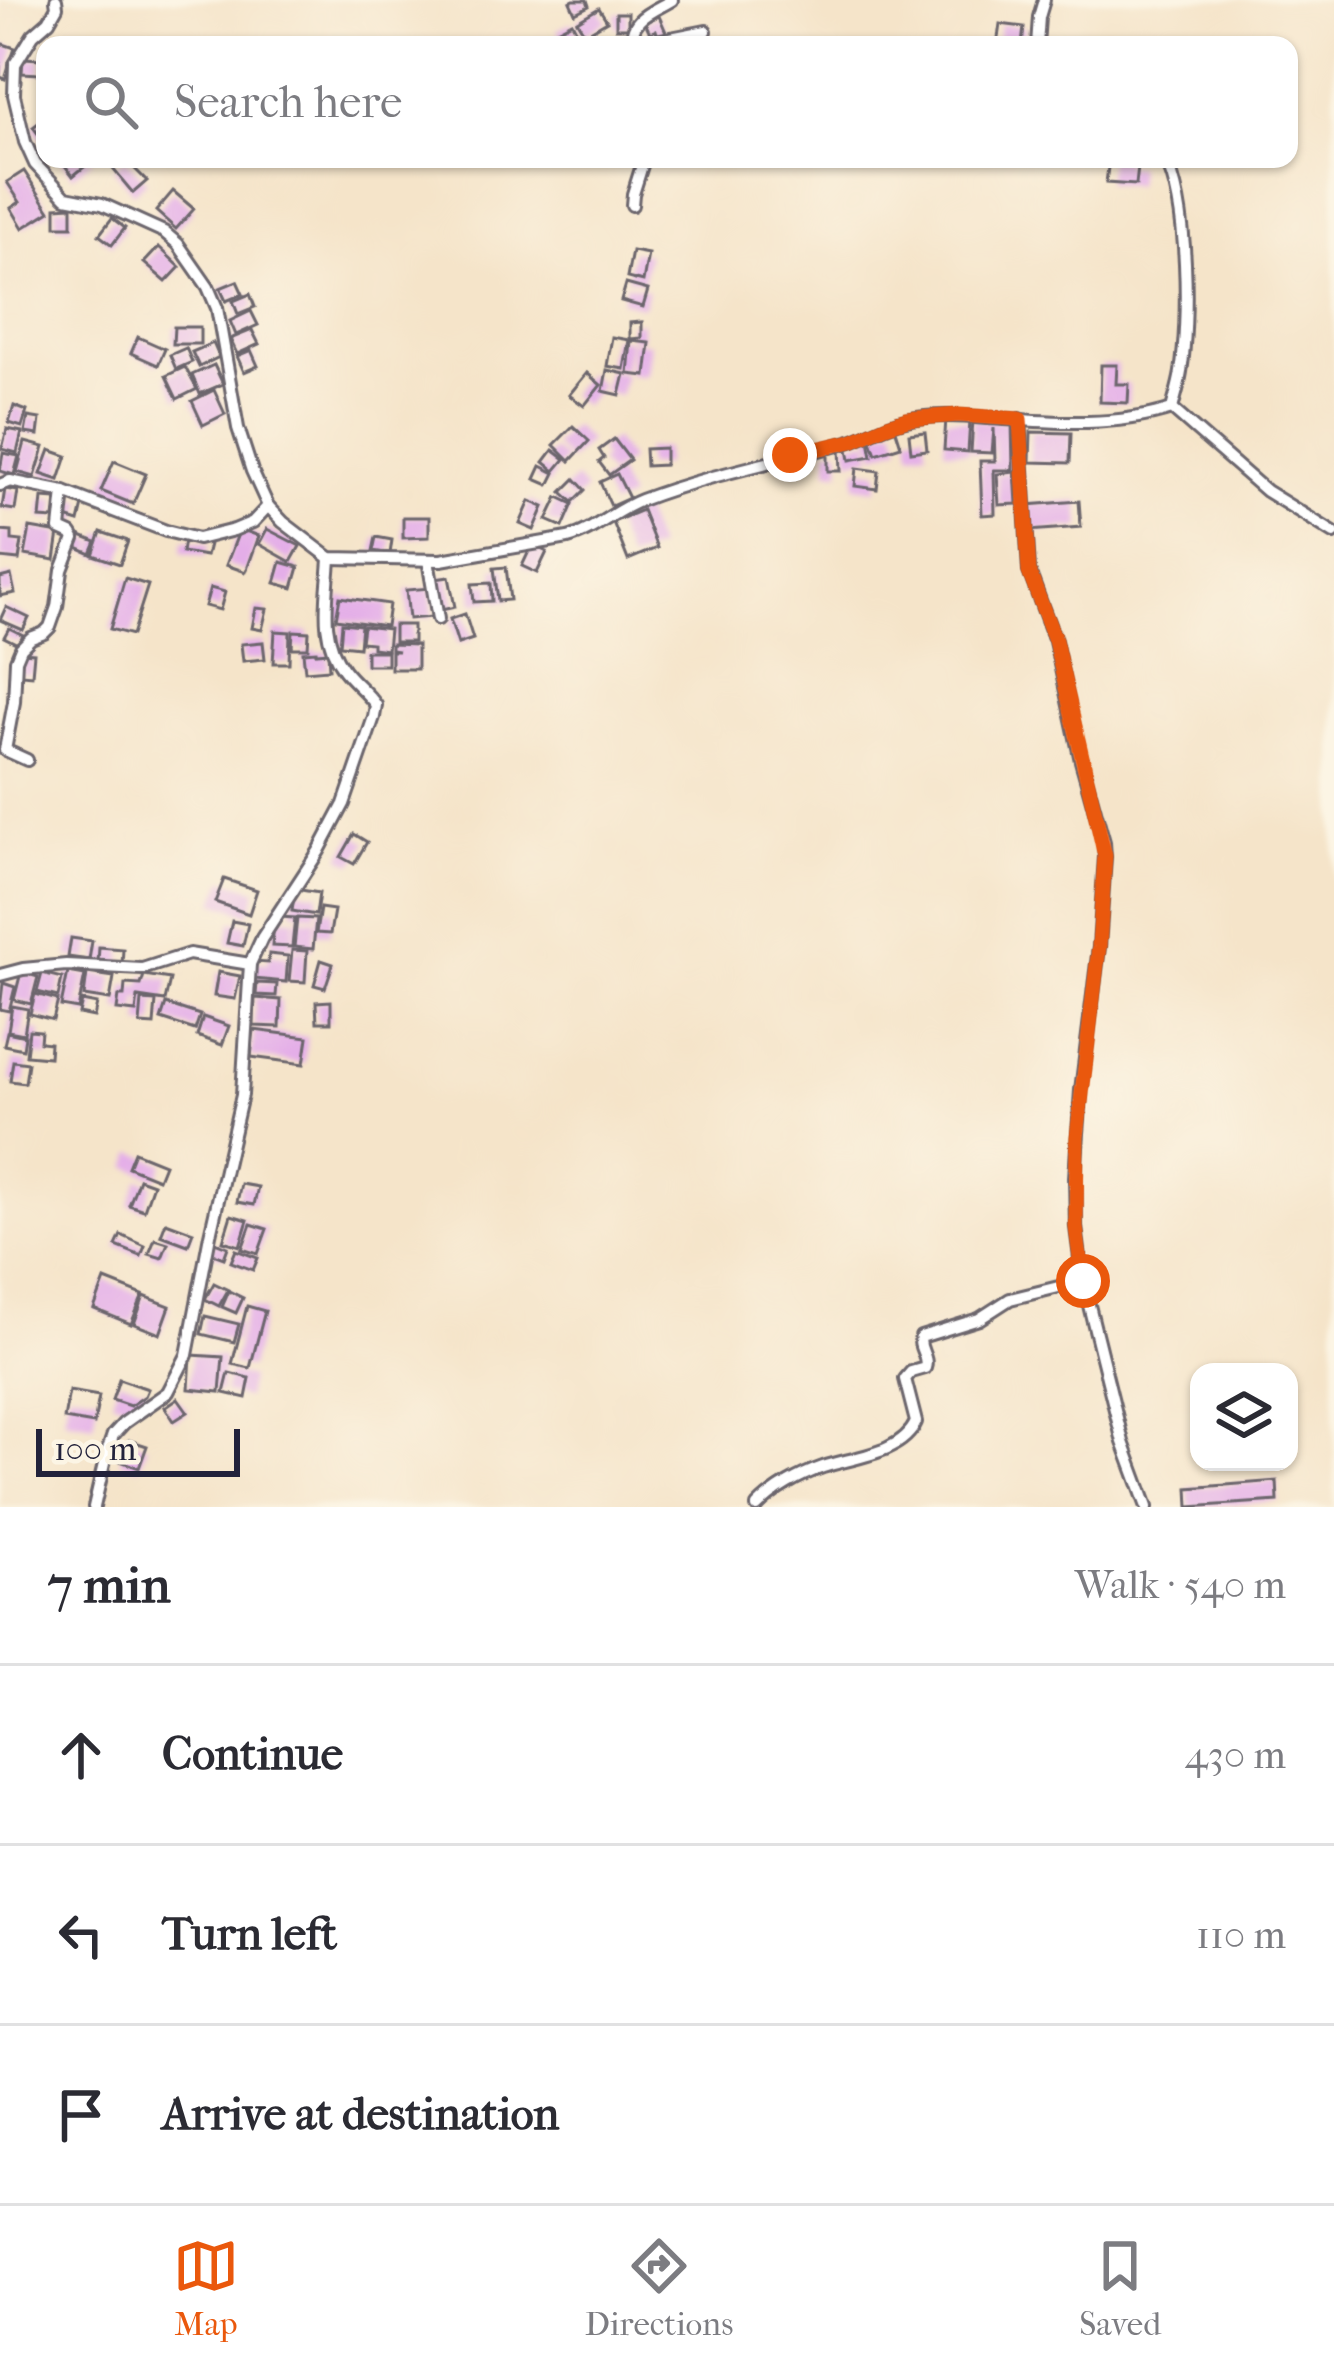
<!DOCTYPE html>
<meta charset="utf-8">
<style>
:root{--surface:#fff;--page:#f7f7f7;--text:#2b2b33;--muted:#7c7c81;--line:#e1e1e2;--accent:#ea580c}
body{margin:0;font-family:"IM FELL French Canon",serif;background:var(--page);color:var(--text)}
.controls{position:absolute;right:36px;bottom:36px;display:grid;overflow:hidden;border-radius:24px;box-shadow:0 3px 9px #0004}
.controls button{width:108px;height:108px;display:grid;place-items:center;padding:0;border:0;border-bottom:3px solid var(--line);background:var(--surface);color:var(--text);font:60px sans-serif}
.scale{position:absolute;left:36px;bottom:30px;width:204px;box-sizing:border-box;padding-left:12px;border:6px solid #22223b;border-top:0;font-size:33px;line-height:42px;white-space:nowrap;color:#22223b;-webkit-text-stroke:9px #fcf5e5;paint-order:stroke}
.stop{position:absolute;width:36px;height:36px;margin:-27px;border:9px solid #ea580c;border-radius:50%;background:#fff}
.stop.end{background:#ea580c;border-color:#fff;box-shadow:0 3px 12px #0008}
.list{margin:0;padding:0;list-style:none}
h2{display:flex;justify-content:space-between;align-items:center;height:156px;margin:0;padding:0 48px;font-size:51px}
h2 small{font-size:39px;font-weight:400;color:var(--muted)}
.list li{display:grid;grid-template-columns:78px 1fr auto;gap:36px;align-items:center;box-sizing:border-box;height:180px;padding:0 48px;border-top:3px solid var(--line)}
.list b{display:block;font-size:45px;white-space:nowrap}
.list em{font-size:39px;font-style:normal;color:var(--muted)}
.icon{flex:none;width:66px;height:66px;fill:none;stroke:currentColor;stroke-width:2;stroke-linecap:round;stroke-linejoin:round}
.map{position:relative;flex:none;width:1334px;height:1507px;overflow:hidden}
.search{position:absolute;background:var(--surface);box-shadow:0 3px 9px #0004;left:36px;right:36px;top:36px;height:132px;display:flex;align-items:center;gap:30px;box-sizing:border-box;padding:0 42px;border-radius:24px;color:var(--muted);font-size:45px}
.sheet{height:696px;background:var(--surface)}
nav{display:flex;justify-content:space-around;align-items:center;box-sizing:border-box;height:168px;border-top:3px solid var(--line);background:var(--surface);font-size:33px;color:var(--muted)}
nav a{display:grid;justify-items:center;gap:6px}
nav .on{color:var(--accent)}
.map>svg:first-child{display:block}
.building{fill:#e4aee8}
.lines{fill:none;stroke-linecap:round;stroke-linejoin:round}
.street-casing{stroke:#6c666d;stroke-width:16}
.street{stroke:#fff;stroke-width:10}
.route{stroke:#ea580c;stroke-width:15}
</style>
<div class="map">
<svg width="1334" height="1507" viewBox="0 0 1334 1507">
<rect width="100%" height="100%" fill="#fcf5e5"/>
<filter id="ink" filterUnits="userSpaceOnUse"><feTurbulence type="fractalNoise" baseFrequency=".00833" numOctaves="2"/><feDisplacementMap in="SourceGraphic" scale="24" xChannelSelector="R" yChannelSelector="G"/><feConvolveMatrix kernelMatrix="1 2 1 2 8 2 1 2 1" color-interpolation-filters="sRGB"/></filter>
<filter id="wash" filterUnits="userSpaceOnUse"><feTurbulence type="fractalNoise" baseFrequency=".004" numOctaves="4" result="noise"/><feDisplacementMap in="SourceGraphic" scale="48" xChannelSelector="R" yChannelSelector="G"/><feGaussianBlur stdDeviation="2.7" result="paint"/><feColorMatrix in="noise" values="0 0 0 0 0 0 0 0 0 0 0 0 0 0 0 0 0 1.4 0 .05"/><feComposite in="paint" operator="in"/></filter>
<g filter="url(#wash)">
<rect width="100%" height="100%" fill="#f5e4c9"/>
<g id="blocks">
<g class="building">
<path d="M574,0H587L589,6L575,13L570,2Z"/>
<path d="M599,8L607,21L585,34L577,21Z"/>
<rect x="616" y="13" width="12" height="15"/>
<path d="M659,16L666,32L658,36L656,30L650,33L645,22Z"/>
<path d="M572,22L581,40L564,45L557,30Z"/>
<path d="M1000,24L1024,27L1022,45H997Z"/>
<path d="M0,43L15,48L5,79L0,77Z"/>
<path d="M23,58L41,59L40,74L22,73Z"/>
<path d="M45,118V143L33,127Z"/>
<path d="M60,159H94L73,176Z"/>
<path d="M125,159L147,181L133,193L113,169Z"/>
<path d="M1109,159H1125L1124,165L1138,167L1136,185L1106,183Z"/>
<path d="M24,171L50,211L23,228L11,208L20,202L7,182Z"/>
<path d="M173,191L194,209L176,229L156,211Z"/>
<path d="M72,206V226H56V207Z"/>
<path d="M112,218L125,228L112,245L99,235Z"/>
<path d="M159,247L180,267L166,282L144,263Z"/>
<path d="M632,251L648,254L643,282L627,278Z"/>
<path d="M237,281L243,294L226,301L220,288Z"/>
<path d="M626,284L648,290L643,307L621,301Z"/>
<path d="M250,294L255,307L238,314L233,301Z"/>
<path d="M251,311L258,325L236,335L230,321Z"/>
<path d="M642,322V338L630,339V323Z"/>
<path d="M174,327H200V344H173Z"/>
<path d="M252,330L259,344L237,354L230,339Z"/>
<path d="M138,337L165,349L158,365L131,353Z"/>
<path d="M612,337L629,340L624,369L607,366Z"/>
<path d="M631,341L650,343L646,376L628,374Z"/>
<path d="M213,343L219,357L199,367L192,352Z"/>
<path d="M186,348L192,362L176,369L170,355Z"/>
<path d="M251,350L258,366L244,372L237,356Z"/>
<path d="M214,365L223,384L200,394L192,375Z"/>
<path d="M1101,365H1117L1116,384H1129L1128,403L1100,402Z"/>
<path d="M185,367L197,389L177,399L166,376Z"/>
<path d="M607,370L625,374L620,395L603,391Z"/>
<path d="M587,373L601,385L584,406L569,395Z"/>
<path d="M214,390L225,414L203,425L192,401Z"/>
<path d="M14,406L27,411L22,427L9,423Z"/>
<path d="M28,417L40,419L38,435L25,433Z"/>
<path d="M946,418L970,420L968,452L944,450Z"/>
<path d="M973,420L1012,422L1013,470H994L995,514L982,515L980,461H995L994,428L992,453L971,452Z"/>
<path d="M573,426L589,441L570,461L554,445Z"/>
<path d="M895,427L901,446L876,454L869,435Z"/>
<path d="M7,429L22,432L17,453L2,449Z"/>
<path d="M925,432L927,450L911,452L909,434Z"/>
<path d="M1031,432L1071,433L1070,463L1030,462Z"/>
<path d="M614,439L630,460L609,475L599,462L604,458L599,450Z"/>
<path d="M869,440L872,456L850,460L847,444Z"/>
<path d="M25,442L44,447L35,477L17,472Z"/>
<path d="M665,448V465L646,466L645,449Z"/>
<path d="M828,449H840L841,471H828Z"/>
<path d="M50,450L67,456L59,480L41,474Z"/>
<path d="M553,450L565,459L555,471L544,462Z"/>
<path d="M3,453L19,456L14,475L0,471Z"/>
<path d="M114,461L146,474L133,504L101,491Z"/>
<path d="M541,466L555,473L549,485L535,479Z"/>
<path d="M857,468L879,471L877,489L855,486Z"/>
<path d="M1015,472L1017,504L999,505L997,474Z"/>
<path d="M617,474L629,498L611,506L600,482Z"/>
<path d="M575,479L585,490L573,502L562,492Z"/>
<path d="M5,489L18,491L15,510L2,508Z"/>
<path d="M67,497L84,501L79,522L62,517Z"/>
<path d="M558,497L573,504L563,527L547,520Z"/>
<path d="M42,498L56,499L54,519L40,518Z"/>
<path d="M530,501L544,507L534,530L520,524Z"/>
<path d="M1079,501L1081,527L1029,531L1027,505Z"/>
<path d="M642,510L657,548L628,560L613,522Z"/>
<path d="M403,517H429V537L403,538Z"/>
<path d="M30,528L59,533L55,560L25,555Z"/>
<path d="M240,529L259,536L246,572L226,565Z"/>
<path d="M267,529L300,546L291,562L259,544Z"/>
<path d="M0,531L12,532V540L22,541L19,560L0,558Z"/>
<path d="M101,532L128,541L120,564L93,555Z"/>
<path d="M81,536L96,542L91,554L77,548Z"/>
<path d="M376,537L392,540L390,554L373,551Z"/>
<path d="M184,540L209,544L206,556L182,552Z"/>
<path d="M536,547L547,552L537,573L522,566L530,549Z"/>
<path d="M281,562L299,567L293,588L275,583Z"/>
<path d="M506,567L510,600L498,601L494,568Z"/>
<path d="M11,575L15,593L0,596V578Z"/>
<path d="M449,577L455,607L441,610L435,579Z"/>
<path d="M125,578L148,585L132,635L110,629Z"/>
<path d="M491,583L492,601L474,602L472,584Z"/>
<path d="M210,588L225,592L220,610L205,606Z"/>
<path d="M430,588L433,617L409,619L406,590Z"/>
<path d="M340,597L389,604L386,626L336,619Z"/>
<path d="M6,607L29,618L23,630L0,620Z"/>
<path d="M256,608L267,609L262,630L252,628Z"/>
<path d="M465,614L473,639L458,644L450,619Z"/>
<path d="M342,623L361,625L359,647L340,645Z"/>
<rect x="394" y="625" width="19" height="17"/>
<path d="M363,626L389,629L387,650L372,648V643L361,642Z"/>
<path d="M9,628L23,635L18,644L4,637Z"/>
<path d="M275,631L290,632L289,663H273Z"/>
<path d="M293,631L309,632L308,648H292Z"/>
<path d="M263,642L265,659L243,661L241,644Z"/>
<path d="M391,644L417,645V669H391V651H398L391,650Z"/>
<path d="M316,651V653L328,652L329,669L305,671L303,652Z"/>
<rect x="366" y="651" width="21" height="14"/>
<path d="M21,652L34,653L32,675L20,674Z"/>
<path d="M354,834L367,842L354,864L341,857Z"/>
<path d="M224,879L257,890L249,914L215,902Z"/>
<path d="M295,889L319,893L316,915L292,911Z"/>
<path d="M320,908L334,910L330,934L316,933Z"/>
<path d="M279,917L295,918L292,947L272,946L274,924Z"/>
<path d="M297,918L316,919L313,949L294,947Z"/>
<path d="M232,921L248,924L243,946L227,943Z"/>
<path d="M71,938L92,941L89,960L68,957Z"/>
<path d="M99,947L123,949L122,965L98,963Z"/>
<path d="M292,950L307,951L305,982L289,981Z"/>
<path d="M269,954L288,956L286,982L254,979L255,962L268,963Z"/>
<path d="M321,960L333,964L325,988L314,985Z"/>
<path d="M21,972L38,977L31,1004L14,1000Z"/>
<path d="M68,972L85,975L78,1009L61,1006Z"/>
<path d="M218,972L240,976L235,999L214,996Z"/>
<path d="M42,973L62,978L58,997L37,992Z"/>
<path d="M87,973L114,977L110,1000L84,996Z"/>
<path d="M144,975L170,979L165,1001L138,997L136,1012L117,1010L119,996H124L125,984L141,985Z"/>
<path d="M3,983L15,987L9,1011L0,1009Z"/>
<path d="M257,983L277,984L276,996L256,995Z"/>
<path d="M35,994L58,1000L53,1020L30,1014Z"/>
<path d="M255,998L281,1000L280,1027L254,1026Z"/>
<path d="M142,1000L156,1001L154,1025L140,1024Z"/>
<path d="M82,1001L97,1004L94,1017L79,1014Z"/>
<path d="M331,1001V1022H317L316,1002Z"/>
<path d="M166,1004L200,1015L195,1030L161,1019Z"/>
<path d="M12,1006L28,1009L24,1034L8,1031Z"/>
<path d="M203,1017L229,1026L222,1045L197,1036Z"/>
<path d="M29,1030L41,1031L40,1042L50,1043L49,1057L26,1055Z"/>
<path d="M254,1030L308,1037L304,1064L251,1057Z"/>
<path d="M7,1032L25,1036L23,1049L4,1045Z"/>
<path d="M13,1061L28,1063L25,1083L10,1081Z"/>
<path d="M134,1152L164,1164L158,1179L128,1167Z"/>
<path d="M139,1179L153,1184L144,1210L129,1205Z"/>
<path d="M241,1184L258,1187L254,1205L237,1202Z"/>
<path d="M231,1215L248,1220L240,1246L223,1241Z"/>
<path d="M166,1222L193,1232L188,1245L161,1235Z"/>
<path d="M251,1224L267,1229L258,1254L242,1249Z"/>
<path d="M121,1235L145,1246L141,1256L116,1246Z"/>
<path d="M155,1239L168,1243L162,1258L149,1254Z"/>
<path d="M215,1242L228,1247L224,1258L210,1253Z"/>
<path d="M236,1250L258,1258L253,1270L231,1262Z"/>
<path d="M105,1280L143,1295L131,1324L94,1309Z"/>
<path d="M214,1283L228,1290L219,1306L205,1299Z"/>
<path d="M229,1291L243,1298L236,1313L222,1307Z"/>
<path d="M144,1296L170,1306L160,1334L134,1324Z"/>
<path d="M247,1306L265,1311L250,1368L232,1364Z"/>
<path d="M205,1316L239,1324L234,1342L201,1334Z"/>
<path d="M191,1355L223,1357L220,1392L189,1389Z"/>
<path d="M229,1373L250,1378L246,1398L224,1393Z"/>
<path d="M119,1379L148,1389L145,1396L130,1406L112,1400Z"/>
<path d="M69,1391L99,1396L94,1424L64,1419Z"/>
<path d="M178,1398L188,1412L174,1421L165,1407Z"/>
<path d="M129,1440L147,1446L139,1468L120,1461Z"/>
<path d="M1277,1481L1278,1501L1189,1507L1188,1488Z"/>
</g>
</g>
</g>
<g filter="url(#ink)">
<use href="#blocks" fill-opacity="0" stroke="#6c666d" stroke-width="3"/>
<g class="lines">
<g class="street-casing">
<g id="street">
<path d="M56,0L57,7L49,21L33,35L15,64L14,95L25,142L35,164L66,197L102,204L164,232L178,244L208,287L217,308L238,428L252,471L268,506L283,522L330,558L441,560L568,538C594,531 615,510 641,500C707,475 777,462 845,443C866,437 884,424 906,420C934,414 960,416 988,418C1049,422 1113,428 1172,409L1266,491L1334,533"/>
<path d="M633,45C628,18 652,12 672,0"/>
<path d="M635,45L706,31"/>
<path d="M1037,45L1039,17L1044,0"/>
<path d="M1165,159C1189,203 1189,322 1181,372C1179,385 1175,397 1172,409"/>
<path d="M632,205L633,194L644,159"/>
<path d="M1020,419L1029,571L1055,641L1081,761L1104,842L1105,857L1099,947L1081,1090L1075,1177L1076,1227L1083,1281L1123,1442L1147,1507"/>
<path d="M0,485L10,481L64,492L166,531L198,539L234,530L253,522L268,506"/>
<path d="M428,560L438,619"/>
<path d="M27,760L5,750L14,702L16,660L21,648L31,638L44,633L50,627L57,607L62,570L74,539L71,534L60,529L64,492"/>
<path d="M0,975L23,969L66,965L142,969L189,954L250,964"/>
<path d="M94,1507L106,1455L113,1435L124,1423L168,1392L187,1355L210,1235L242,1095L250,964L262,938L319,851L344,804L374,717L376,705C367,692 354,683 344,670C318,636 328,597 330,558"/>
<path d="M757,1507C774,1489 800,1475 823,1467C853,1457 902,1454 916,1422L905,1379L911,1372L925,1368C929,1356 917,1348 921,1337L979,1319L1010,1299L1083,1281"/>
</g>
</g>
<use href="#street" class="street"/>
</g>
</g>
<g class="lines" filter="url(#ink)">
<path class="route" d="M790,455L852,441L885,426L907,419L958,415L1020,419L1029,572L1055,640L1105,856L1099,947L1077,1137L1076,1227L1083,1281"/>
</g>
</svg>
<div class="controls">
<button><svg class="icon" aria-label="layers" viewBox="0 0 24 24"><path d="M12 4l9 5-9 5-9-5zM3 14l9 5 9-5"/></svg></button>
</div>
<div class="scale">100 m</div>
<div class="stop" style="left:1083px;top:1281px"></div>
<div class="stop end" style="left:790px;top:455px"></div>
<div class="search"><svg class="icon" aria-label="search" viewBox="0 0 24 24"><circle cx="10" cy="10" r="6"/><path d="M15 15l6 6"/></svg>Search here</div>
</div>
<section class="sheet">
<h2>7 min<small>Walk · 540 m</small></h2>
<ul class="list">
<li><svg class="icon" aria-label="ahead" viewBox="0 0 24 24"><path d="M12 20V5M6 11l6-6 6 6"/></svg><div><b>Continue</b></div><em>430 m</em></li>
<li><svg class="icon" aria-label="left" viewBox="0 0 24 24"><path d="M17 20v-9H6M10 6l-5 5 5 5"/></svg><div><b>Turn left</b></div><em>110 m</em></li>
<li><svg class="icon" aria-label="arrive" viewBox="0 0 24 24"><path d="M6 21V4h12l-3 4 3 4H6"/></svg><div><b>Arrive at destination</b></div></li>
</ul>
</section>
<nav>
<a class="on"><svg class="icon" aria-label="map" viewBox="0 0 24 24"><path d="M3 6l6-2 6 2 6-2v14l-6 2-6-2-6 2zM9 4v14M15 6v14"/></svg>Map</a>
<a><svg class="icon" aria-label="directions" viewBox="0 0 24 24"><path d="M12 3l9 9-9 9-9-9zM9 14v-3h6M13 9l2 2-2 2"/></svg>Directions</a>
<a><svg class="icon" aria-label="saved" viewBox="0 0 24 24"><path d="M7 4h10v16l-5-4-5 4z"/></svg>Saved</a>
</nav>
